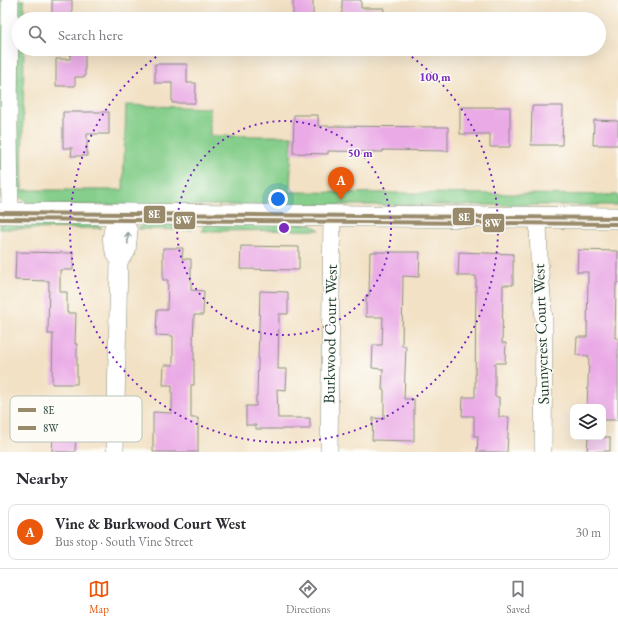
<!DOCTYPE html>
<meta charset="utf-8">
<style>
:root{--surface:#fff;--page:#f7f7f7;--text:#2b2b33;--muted:#7c7c81;--line:#e1e1e2;--accent:#ea580c}
body{margin:0;font-family:"EB Garamond",serif;background:var(--page);color:var(--text)}
.controls{position:absolute;right:12px;bottom:12px;display:grid;overflow:hidden;border-radius:8px;box-shadow:0 4px 16px #0002}
.controls button{width:36px;height:36px;display:grid;place-items:center;padding:0;border:0;border-bottom:1px solid var(--line);background:var(--surface);color:var(--text);font:20px sans-serif}
.you{position:absolute;left:278px;top:199px;width:14px;height:14px;margin:-10px;border:3px solid #fff;border-radius:50%;background:#1a73e8;box-shadow:0 0 0 6px #1a73e833}
.badge{display:grid;place-items:center;width:26px;height:26px;border-radius:50%;background:var(--accent);color:#fff;font-size:13px;font-weight:700}
.pin{position:absolute;translate:-50% -33px;filter:drop-shadow(0 1px 2px #0008)}
.pin::after{content:'';position:absolute;top:21px;width:14px;height:12px;background:inherit;clip-path:polygon(0 0,100% 0,50% 100%)}
.list{margin:0;padding:0;list-style:none}
h2{display:flex;justify-content:space-between;align-items:center;height:52px;margin:0;padding:0 16px;font-size:17px}
h2 small{font-size:13px;font-weight:400;color:var(--muted)}
.list li{display:grid;grid-template-columns:26px 1fr auto;gap:12px;align-items:center;box-sizing:border-box;height:56px;margin:0 8px 8px;padding:0 8px;border:1px solid var(--line);border-radius:8px}
.list b{display:block;font-size:15px;white-space:nowrap}
.list p{margin:0;font-size:13px;white-space:nowrap;color:var(--muted)}
.list em{font-size:13px;font-style:normal;color:var(--muted)}
.icon{flex:none;width:22px;height:22px;fill:none;stroke:currentColor;stroke-width:2;stroke-linecap:round;stroke-linejoin:round}
.map{position:relative;flex:none;width:618px;height:452px;overflow:hidden}
.search{position:absolute;background:var(--surface);box-shadow:0 4px 16px #0002;left:12px;right:12px;top:12px;height:44px;display:flex;align-items:center;gap:10px;box-sizing:border-box;padding:0 14px;border-radius:22px;color:var(--muted);font-size:15px}
.sheet{height:116px;background:var(--surface)}
nav{display:flex;justify-content:space-around;align-items:center;box-sizing:border-box;height:56px;border-top:1px solid var(--line);background:var(--surface);font-size:11px;color:var(--muted)}
nav a{display:grid;justify-items:center;gap:2px}
nav .on{color:var(--accent)}
.map>svg:first-child{display:block}
.green{fill:#85ce8b;stroke:#528660}
.building{fill:#eaaae6}
.lines{fill:none;stroke-linecap:round;stroke-linejoin:round}
.minor-casing{stroke:#888f7c;stroke-width:18}
.tertiary-casing{stroke:#888f7c;stroke-width:22}
.minor{stroke:#fff;stroke-width:17}
.tertiary{stroke:#fff;stroke-width:21}
.bus-1-casing{stroke:#fdfcf7;stroke-width:7}
.bus-2-casing{stroke:#fdfcf7;stroke-width:7}
.bus-1{stroke:#998a6b;stroke-width:4}
.bus-2{stroke:#998a6b;stroke-width:4}
.oneway{stroke:#8f9e9a}
.ring{fill:none;stroke:#7b2cbf;stroke-width:2;stroke-dasharray:2 4}
.labels{text-anchor:middle;dominant-baseline:central;stroke-width:3;stroke-linejoin:round;paint-order:stroke}
.street-label{font-size:16px;fill:#1f3d34;stroke:#fdfcf7}
.key{fill:#fdfcf7;stroke:#bac3bc;stroke-width:1}
.key-label{font-size:11px;fill:#1f3d34}
.centre{fill:#7b2cbf;stroke:#fdfcf7;stroke-width:2}
.ring-label{font-size:12px;text-anchor:middle;font-weight:bold;fill:#7b2cbf;stroke:#fdfcf7;stroke-width:3;stroke-linejoin:round;paint-order:stroke}
.line-badge{stroke:#fdfcf7;stroke-width:1.5}
.badge-label{font-size:11px;text-anchor:middle;font-weight:bold;fill:#fff}
</style>
<div class="map">
<svg width="618" height="452" viewBox="0 0 618 452">
<rect width="100%" height="100%" fill="#fdfcf7"/>
<filter id="ink" filterUnits="userSpaceOnUse"><feTurbulence type="fractalNoise" baseFrequency=".025" numOctaves="2"/><feDisplacementMap in="SourceGraphic" scale="8" xChannelSelector="R" yChannelSelector="G"/><feConvolveMatrix kernelMatrix="1 2 1 2 8 2 1 2 1" color-interpolation-filters="sRGB"/></filter>
<filter id="wash" filterUnits="userSpaceOnUse"><feTurbulence type="fractalNoise" baseFrequency=".012" numOctaves="4" result="noise"/><feDisplacementMap in="SourceGraphic" scale="16" xChannelSelector="R" yChannelSelector="G"/><feGaussianBlur stdDeviation="0.9" result="paint"/><feColorMatrix in="noise" values="0 0 0 0 0 0 0 0 0 0 0 0 0 0 0 0 0 1.4 0 .05"/><feComposite in="paint" operator="in"/></filter>
<g filter="url(#wash)">
<rect width="100%" height="100%" fill="#f2e1c4"/>
<g class="green">
<path d="M0,0H4L3,182L0,199Z"/>
<path d="M17,0H24V19H19V49H24L22,190H123L126,105L210,108V136H292L290,192L618,195V205H31L18,196L15,183Z"/>
<path d="M187,222L191,225L192,230L138,229L143,224Z"/>
<path d="M6,223H95L102,228L0,229V225Z"/>
<path d="M205,224H310L320,230L202,231L203,227Z"/>
</g>
<g id="blocks">
<g class="building">
<rect x="52" y="0" width="20" height="19"/>
<rect x="293" y="0" width="20" height="19"/>
<path d="M342,0H361V8H384V19H342Z"/>
<path d="M71,49H85V77H75V86H56V59H70Z"/>
<path d="M155,64H187V83H196L195,103H172V83H155Z"/>
<path d="M532,106H563L562,145H531Z"/>
<path d="M460,107H510V147H490V134H460Z"/>
<path d="M63,112H109V134H87V156H71L72,148H63Z"/>
<path d="M294,115H318V126L448,127V151L383,150V152L328,151V154L293,153Z"/>
<path d="M594,120L618,121V145H593Z"/>
<path d="M241,246L299,247V270L240,269Z"/>
<path d="M163,248H183L182,259H191V290L204,291L203,315H194L193,345H194V385H191V418H198V452H153V412L172,413V385H163L164,365H173V336L156,335L157,310H167L168,280H163Z"/>
<path d="M578,250L618,251V283H616L615,338H618V420H603V407H587L589,356L576,355L577,337H587L588,272H577Z"/>
<path d="M16,252L73,253V270H60V292H67V313H76L75,344H77V384H52L53,334H48L49,281L15,280Z"/>
<path d="M370,252H420L419,277L403,276L402,346H406L404,399H414V441L372,440L373,418L384,419V390H382L383,369L372,368L373,345H382L383,317H366V296H369Z"/>
<path d="M459,252L513,254V285H503L502,343H506L505,363H495V397H499V417H509L507,452H477L478,436H474V416H462L463,397H475L476,276H458Z"/>
<path d="M260,291L288,292V314H279L278,369H287L286,390L277,389L278,418H310V429H256V425H246V406H256V396H257Z"/>
<path d="M40,396H59V413H78V434H76L75,452H52L53,434H40Z"/>
<path d="M588,437H610V451L587,452Z"/>
</g>
</g>
</g>
<g filter="url(#ink)">
<use href="#blocks" fill-opacity="0" stroke="#888f7c" stroke-width="1"/>
<g class="lines">
<g class="minor-casing">
<g id="minor">
<path d="M10,0L9,125L10,213"/>
<path d="M118,214L129,231L127,251L119,261"/>
<path d="M538,217L539,259L544,321L543,452"/>
<path d="M115,452L119,261C108,242 110,234 118,214"/>
<path d="M329,452L332,215"/>
</g>
</g>
<g class="tertiary-casing">
<path id="tertiary" d="M0,213L618,218"/>
</g>
<use href="#minor" class="minor"/>
<use href="#tertiary" class="tertiary"/>
<g class="bus-1-casing">
<path id="bus-1" d="M0,213L618,218"/>
</g>
<g class="bus-2-casing">
<path id="bus-2" d="M0,219L618,224"/>
</g>
<use href="#bus-1" class="bus-1"/>
<use href="#bus-2" class="bus-2"/>
</g>
<defs><path id="oneway-shaft" d="M-6 0H5M1.5-3L5.5 0L1.5 3" fill="none" stroke-width="1.6" stroke-linecap="round" stroke-linejoin="round"/></defs>
<use class="oneway" href="#oneway-shaft" transform="translate(128 238) rotate(-88)"/>
</g>
<g class="ring">
<circle cx="284" cy="228" r="107"/>
<path d="M240 19A214 214 0 0 1 328 19M402 50A214 214 0 1 1 166 50"/>
</g>
<g class="labels">
<g class="street-label">
<text transform="translate(330 334) rotate(-89)">Burkwood Court West</text>
<text transform="translate(541 334) rotate(-92)">Sunnycrest Court West</text>
</g>
</g>
<rect x="10" y="396" width="132" height="46" rx="6" class="key"/>
<rect x="18" y="408" width="18" height="4" fill="#998a6b"/>
<rect x="18" y="426" width="18" height="4" fill="#998a6b"/>
<g class="key-label">
<text x="43" y="414">8E</text>
<text x="43" y="432">8W</text>
</g>
<circle cx="284" cy="228" r="6" class="centre"/>
<g class="ring-label">
<text x="435" y="81">100 m</text>
<text x="360" y="157">50 m</text>
</g>
<g class="line-badge">
<rect x="143" y="205" width="23" height="19" rx="4" fill="#998a6b"/>
<rect x="452" y="207" width="23" height="19" rx="4" fill="#998a6b"/>
<rect x="173" y="211" width="23" height="19" rx="4" fill="#998a6b"/>
<rect x="482" y="213" width="23" height="20" rx="4" fill="#998a6b"/>
</g>
<g class="badge-label">
<text x="154" y="218">8E</text>
<text x="464" y="221">8E</text>
<text x="184" y="224">8W</text>
<text x="493" y="227">8W</text>
</g>
</svg>
<div class="controls">
<button><svg class="icon" aria-label="layers" viewBox="0 0 24 24"><path d="M12 4l9 5-9 5-9-5zM3 14l9 5 9-5"/></svg></button>
</div>
<div class="you"></div>
<div class="pin badge" style="left:341px;top:200px">A</div>
<div class="search"><svg class="icon" aria-label="search" viewBox="0 0 24 24"><circle cx="10" cy="10" r="6"/><path d="M15 15l6 6"/></svg>Search here</div>
</div>
<section class="sheet">
<h2>Nearby<small></small></h2>
<ul class="list">
<li><span class="badge">A</span><div><b>Vine &amp; Burkwood Court West</b><p>Bus stop · South Vine Street</p></div><em>30 m</em></li>
</ul>
</section>
<nav>
<a class="on"><svg class="icon" aria-label="map" viewBox="0 0 24 24"><path d="M3 6l6-2 6 2 6-2v14l-6 2-6-2-6 2zM9 4v14M15 6v14"/></svg>Map</a>
<a><svg class="icon" aria-label="directions" viewBox="0 0 24 24"><path d="M12 3l9 9-9 9-9-9zM9 14v-3h6M13 9l2 2-2 2"/></svg>Directions</a>
<a><svg class="icon" aria-label="saved" viewBox="0 0 24 24"><path d="M7 4h10v16l-5-4-5 4z"/></svg>Saved</a>
</nav>
